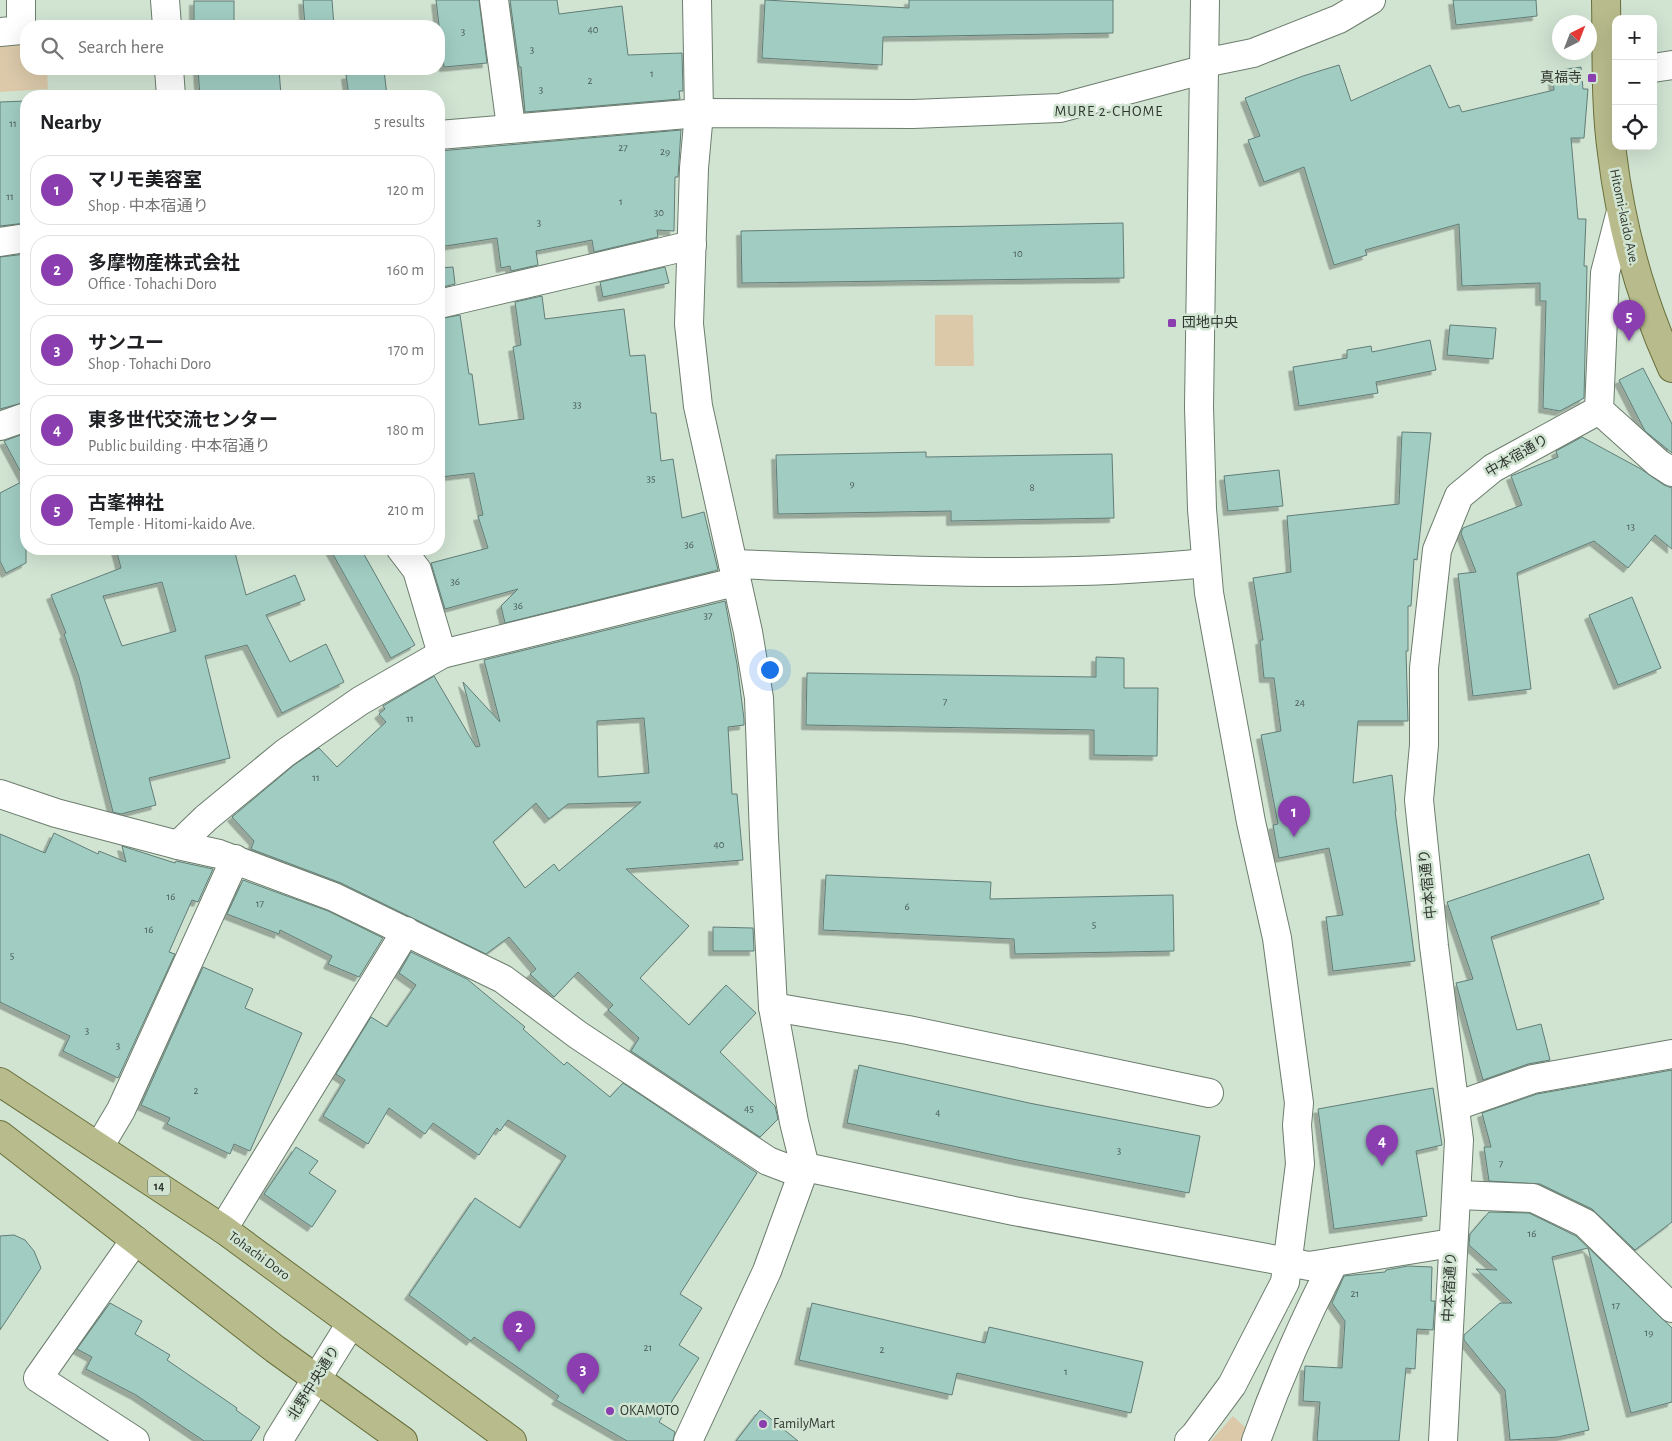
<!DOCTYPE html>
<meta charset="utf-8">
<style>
:root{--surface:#fff;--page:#f2f2f2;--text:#202124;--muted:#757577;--line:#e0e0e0;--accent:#8b3eaf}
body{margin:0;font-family:"Alegreya Sans","Noto Sans JP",sans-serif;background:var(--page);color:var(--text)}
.controls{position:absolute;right:15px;top:15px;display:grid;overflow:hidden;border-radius:10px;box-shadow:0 5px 20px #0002}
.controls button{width:45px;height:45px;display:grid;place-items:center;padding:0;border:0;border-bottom:1px solid var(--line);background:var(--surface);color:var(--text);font:25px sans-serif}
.compass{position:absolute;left:1552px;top:15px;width:45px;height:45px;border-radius:50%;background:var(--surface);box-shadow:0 5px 20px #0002;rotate:42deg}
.you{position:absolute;left:769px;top:669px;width:18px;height:18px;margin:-12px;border:4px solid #fff;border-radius:50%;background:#1a73e8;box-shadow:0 0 0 8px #1a73e833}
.badge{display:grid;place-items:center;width:32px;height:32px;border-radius:50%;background:var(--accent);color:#fff;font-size:16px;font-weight:700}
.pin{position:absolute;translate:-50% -41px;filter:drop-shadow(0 1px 2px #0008)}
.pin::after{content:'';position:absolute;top:26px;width:18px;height:15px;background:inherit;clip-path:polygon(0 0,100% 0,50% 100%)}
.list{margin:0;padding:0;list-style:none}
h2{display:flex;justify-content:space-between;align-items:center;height:65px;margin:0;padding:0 20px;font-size:21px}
h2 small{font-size:16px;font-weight:400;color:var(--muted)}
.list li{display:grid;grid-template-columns:32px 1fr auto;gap:15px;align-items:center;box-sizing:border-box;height:70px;margin:0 10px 10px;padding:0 10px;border:1px solid var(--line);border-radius:20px}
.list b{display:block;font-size:19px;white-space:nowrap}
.list p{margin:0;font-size:16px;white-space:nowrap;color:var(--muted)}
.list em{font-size:16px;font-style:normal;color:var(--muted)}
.icon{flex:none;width:28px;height:28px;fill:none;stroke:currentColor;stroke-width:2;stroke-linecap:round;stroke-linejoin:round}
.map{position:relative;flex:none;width:1672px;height:1441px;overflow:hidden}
.search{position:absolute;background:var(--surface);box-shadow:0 5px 20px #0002;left:20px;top:20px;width:425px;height:55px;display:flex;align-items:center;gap:12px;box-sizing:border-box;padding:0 18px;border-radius:20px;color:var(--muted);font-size:19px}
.panel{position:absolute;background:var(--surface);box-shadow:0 5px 20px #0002;left:20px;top:90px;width:425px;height:465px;border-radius:20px}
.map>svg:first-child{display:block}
.green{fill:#dcc9aa}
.building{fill:#a0ccc2;stroke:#627d77;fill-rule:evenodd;filter:url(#shadow)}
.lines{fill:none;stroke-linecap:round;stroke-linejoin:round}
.minor-casing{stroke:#6c7d6d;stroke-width:30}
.major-casing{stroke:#696f3a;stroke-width:30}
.minor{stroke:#fff;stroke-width:28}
.major{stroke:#b8bb8c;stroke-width:28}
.poi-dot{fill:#8b3eaf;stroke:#d1e4d2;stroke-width:2}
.labels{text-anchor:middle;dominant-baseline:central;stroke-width:5;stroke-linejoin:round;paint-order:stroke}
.number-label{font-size:11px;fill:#4b5c54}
.shield{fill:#d1e4d2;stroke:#606a60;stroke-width:1}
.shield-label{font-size:12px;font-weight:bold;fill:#2f362f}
.poi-label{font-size:14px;fill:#2f362f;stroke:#d1e4d2;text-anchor:start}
.street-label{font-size:14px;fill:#2f362f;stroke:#d1e4d2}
.neighbourhood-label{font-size:15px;letter-spacing:1px;fill:#2f362f;stroke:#d1e4d2}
</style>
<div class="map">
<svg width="1672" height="1441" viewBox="0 0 1672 1441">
<defs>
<filter id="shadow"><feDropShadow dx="-4.5" dy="4.5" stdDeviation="0" flood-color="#0004"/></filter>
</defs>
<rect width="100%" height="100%" fill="#d1e4d2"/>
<g class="green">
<path d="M26,36V69H47L48,89L0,92V38Z"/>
<path d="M973,315L974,366H935V315Z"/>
<path d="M1233,1416L1247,1429L1241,1441H1211Z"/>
</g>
<g class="building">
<path d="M303,0H332L334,26H305Z"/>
<path d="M436,0H479L487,63L444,67Z"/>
<path d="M510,0H557L559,14L622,6L628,55L682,53L683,91H679L680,99L525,112L521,67H519Z"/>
<path d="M765,0L909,8V0H1113V33L883,37L882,65L762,58Z"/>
<path d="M1453,0H1536L1537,16L1456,25Z"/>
<rect x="194" y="1" width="40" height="25"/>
<path d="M1339,65L1351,101L1430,65L1449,108L1459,105L1462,112L1554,90L1552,71L1581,67L1583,89H1588L1584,138H1571L1578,219H1586L1584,266H1587L1584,398L1560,411L1543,408L1546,301H1540V283L1462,286L1459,224L1365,250L1367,255L1334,265L1304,167L1264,182L1248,140L1260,136L1245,98L1303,76Z"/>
<path d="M198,69H279L281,96H200Z"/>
<path d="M384,70L387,96H349L346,75Z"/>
<path d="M26,101V223L0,226V102Z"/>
<path d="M681,130L678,177H675L674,231L657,230L658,237L594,252L592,240L536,251L538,265L511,271L510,266L501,268L497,238L439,247V151Z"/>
<path d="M1123,223L1124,278L742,283L741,231Z"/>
<path d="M26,254V402L0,409V257Z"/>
<path d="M453,267L455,284L439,288V268Z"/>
<path d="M665,267L669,283L603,297L600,282Z"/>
<path d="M542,296L545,319L624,309L630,356L645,355L651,413H656L661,461L673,459L682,518L704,512L718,570L505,623L501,606L518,589L445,609L431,563L488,548L478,516L483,515L474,473L441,477L439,458V319L460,315L469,374H472L479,425L524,419L513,347L521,345L515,302Z"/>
<path d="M1450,325L1496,328L1493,359L1447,355Z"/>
<path d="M1430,340L1436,370L1376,382L1378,393L1299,406L1293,367L1347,358V350L1371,346L1372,352Z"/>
<path d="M1643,368L1672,424V453L1645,431L1619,380Z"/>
<path d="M1402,432L1431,433L1417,560L1414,559L1411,606H1408V651H1406L1408,721H1358L1353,783L1392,775L1396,811H1395L1415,961L1333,971L1326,917L1343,915L1329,848L1279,858L1273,825L1278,824L1261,735L1281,731L1274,678H1264L1260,640H1263L1253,578L1291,572L1287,516L1399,504Z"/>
<path d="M26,433V563L6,573L0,561V493L25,480L4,441Z"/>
<path d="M1582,437L1641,469L1664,485L1672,488V549L1655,535L1628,568L1594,541L1517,573L1531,689L1473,696L1458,574L1476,572L1461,533L1463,528L1522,505L1511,476L1558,457L1556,451Z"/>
<path d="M926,452V457L1112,454L1114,518L951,521V511L778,514L776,455Z"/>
<path d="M1279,470L1283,506L1228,511L1224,476Z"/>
<path d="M116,549H234L246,595L295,575L305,600L266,615L290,662L326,644L344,682L282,713L247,645L205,656L230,758L149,778L156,805L121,814L113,812L79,677L64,634L66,633L51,595L121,568ZM162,582L176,631L122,646L103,596Z"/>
<path d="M330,549H361L415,645L391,658Z"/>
<path d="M1632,597L1661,668L1618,685L1589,615Z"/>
<path d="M725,601L737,664L744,719V725L728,727L732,794H737L743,860L626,869L689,926L640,978L689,1025L726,985L756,1013L720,1052L775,1106L778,1119L760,1137L631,1051L639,1038L608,1010L613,1005L578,972L554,997L530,974L536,969L509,937L486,954L341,883L251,849L254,841L232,817L294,765L319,748L337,767L386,722L379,714L385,709L383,706L434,676L476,747L480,746L463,682L500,722L484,660ZM644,718L649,773L598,777L597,721ZM641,802L559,871L554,864L525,888L493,842L536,803L549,819L568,804Z"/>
<path d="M1096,657L1124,658V688H1158L1157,756L1094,755V730L806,725L807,673L1096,677Z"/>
<path d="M54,833L98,854L99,851L126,862L122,846L175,863L176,861L213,869L198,902L192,900L169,952L175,954L118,1078L63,1051L70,1036L0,1002V834L45,853Z"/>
<path d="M1589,854L1604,899L1491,937L1517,1030L1541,1024L1550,1060L1528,1064L1483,1080L1456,983L1473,979L1447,902Z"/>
<path d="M826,875L991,882L990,899L1173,895L1174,951L1015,954L1014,939L823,930Z"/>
<path d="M243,880L328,911L383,938L359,977L328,964L332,956L280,930L279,934L227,914Z"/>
<path d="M713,927L753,928L754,951H713Z"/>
<path d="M411,952L467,979L525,1027L523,1029L564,1065L567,1062L610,1097L623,1083L757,1173L680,1294L702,1308L679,1345L699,1358L659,1422L675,1432L673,1441H627L556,1400L559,1396L474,1337L471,1341L409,1295L475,1198L520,1228L566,1156L508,1120L500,1131L497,1128L479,1155L433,1123L425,1134L389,1108L368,1144L323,1116L345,1080L336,1074L371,1017L387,1027L416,985L399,973Z"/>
<path d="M203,967L253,989L245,1008L302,1033L250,1151L234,1144L230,1154L167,1124L170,1118L141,1105Z"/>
<path d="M859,1065L1029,1103L1200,1136L1189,1193L1017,1160L847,1123Z"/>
<path d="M1672,1070V1222L1635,1250L1592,1209L1540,1184L1489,1181L1484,1147H1491L1482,1113L1537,1094Z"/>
<path d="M1433,1088L1442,1145L1416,1151L1427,1216L1334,1229L1318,1109Z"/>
<path d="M296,1147L318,1161L309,1173L336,1191L312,1227L264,1194Z"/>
<path d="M1489,1212L1529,1213L1576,1236L1672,1328V1402L1631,1413L1588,1248L1552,1257L1589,1430L1558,1437L1510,1440L1505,1390L1464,1340V1335L1500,1303H1512L1476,1269L1497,1270L1469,1245L1470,1234Z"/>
<path d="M14,1235L25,1240L34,1251L41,1268L0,1330V1236Z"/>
<path d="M1408,1266L1432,1267L1431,1301H1435L1433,1330L1417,1329L1415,1369L1406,1368L1399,1441H1317L1320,1402L1303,1401L1305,1366L1342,1368L1345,1321L1332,1303L1344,1276L1385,1272L1386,1270Z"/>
<path d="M110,1303L142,1321L135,1334L170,1355L167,1360L237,1408L236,1410L260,1427L251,1441H204L136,1395L86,1369L92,1357L77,1349Z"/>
<path d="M812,1303L985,1343L989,1327L1143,1362L1131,1413L957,1373L952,1395L799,1360Z"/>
<path d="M760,1410L798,1441H736Z"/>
</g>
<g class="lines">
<g class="minor-casing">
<g id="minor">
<path d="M165,0L167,26"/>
<path d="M494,0L511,127"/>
<path d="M0,32L21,30V0"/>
<path d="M1204,63L1253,53L1339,19L1371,0"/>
<path d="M1653,68L1672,65"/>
<path d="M169,69L171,96"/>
<path d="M439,135L699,113L913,114L1060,108L1202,70"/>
<path d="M1621,211L1605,273L1599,410L1658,463L1672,472"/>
<path d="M0,242L26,238"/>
<path d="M439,304L692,245"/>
<path d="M0,426L26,417"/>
<path d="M401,549L417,570L442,654"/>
<path d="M733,564C891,570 1048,579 1206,563"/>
<path d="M0,794L56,813L178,845L206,818L285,753L360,701L442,654L735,582"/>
<path d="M178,845L219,854L334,897L503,979L578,1035L768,1161L802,1174"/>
<path d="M773,1007L908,1030L1209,1093"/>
<path d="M1456,1106L1533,1079L1672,1054"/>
<path d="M99,1147L121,1110L235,859"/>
<path d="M805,1167L1014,1211L1309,1266L1452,1243"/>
<path d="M1458,1195L1533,1198L1585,1223L1672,1308"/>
<path d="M223,1229L406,931"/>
<path d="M135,1240L38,1378L135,1441"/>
<path d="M278,1441L350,1325"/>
<path d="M688,1441L767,1271L805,1167L794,1122L773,1007L764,837L759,698L748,632L698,406L689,324L694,168L699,113L697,0"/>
<path d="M1189,1441L1195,1435L1232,1385L1285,1282L1300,1164L1297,1125L1299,1103L1277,938L1251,822L1209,593L1202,509L1199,407L1205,0"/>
<path d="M1256,1441C1278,1379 1304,1320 1334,1262"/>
<path d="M1443,1441L1459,1140L1434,946L1419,800L1424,745V668L1437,550L1459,496L1493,468L1599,410"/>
</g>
</g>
<g class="major-casing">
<g id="major">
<path d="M1606,0C1607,50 1605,103 1612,153C1621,227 1641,300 1672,368"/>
<path d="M0,1082L223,1229L512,1441"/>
<path d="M0,1135L275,1349L403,1441"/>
</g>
</g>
<use href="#minor" class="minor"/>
<use href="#major" class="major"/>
</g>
<g class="poi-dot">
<rect x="1587" y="73" width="10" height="10" rx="2.5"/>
<rect x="1167" y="318" width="10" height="10" rx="2.5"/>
<circle cx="610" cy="1411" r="5"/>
<circle cx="763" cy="1424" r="5"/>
</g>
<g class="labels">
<g class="number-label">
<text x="593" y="29">40</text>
<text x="463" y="31">3</text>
<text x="532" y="49">3</text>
<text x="652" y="73">1</text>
<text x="590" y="80">2</text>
<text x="541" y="89">3</text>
<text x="13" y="123">11</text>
<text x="623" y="147">27</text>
<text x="665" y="151">29</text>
<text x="10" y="196">11</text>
<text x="621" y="201">1</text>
<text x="659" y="212">30</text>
<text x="539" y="222">3</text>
<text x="1018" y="253">10</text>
<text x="577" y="404">33</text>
<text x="651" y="478">35</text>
<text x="852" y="483">9</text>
<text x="1032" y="487">8</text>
<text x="1631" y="526">13</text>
<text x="689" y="544">36</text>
<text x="455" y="581">36</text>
<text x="518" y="605">36</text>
<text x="708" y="615">37</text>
<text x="945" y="701">7</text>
<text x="1300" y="702">24</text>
<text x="410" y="718">11</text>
<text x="316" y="777">11</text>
<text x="719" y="844">40</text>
<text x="171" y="896">16</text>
<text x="260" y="903">17</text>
<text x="907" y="906">6</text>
<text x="1094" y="924">5</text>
<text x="149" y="929">16</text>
<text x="12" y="955">5</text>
<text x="87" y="1030">3</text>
<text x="118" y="1045">3</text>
<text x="196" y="1090">2</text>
<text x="749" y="1108">45</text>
<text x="938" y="1112">4</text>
<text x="1119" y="1150">3</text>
<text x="1501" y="1163">7</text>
<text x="1532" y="1233">16</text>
<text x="1355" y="1293">21</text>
<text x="1616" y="1305">17</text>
<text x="1649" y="1332">19</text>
<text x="648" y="1347">21</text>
<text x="882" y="1349">2</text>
<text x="1066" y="1371">1</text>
</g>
<rect class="shield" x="148" y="1176.5" width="22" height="19" rx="4"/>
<g class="shield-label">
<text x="159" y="1186">14</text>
</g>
<g class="poi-label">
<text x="1582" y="78" text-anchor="end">真福寺</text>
<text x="1182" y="323">団地中央</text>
<text x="620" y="1411">OKAMOTO</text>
<text x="773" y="1424">FamilyMart</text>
</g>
<g class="street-label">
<text transform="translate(1624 217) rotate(78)">Hitomi-kaido Ave.</text>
<text transform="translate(1517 456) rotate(-30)">中本宿通り</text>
<text transform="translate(1428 884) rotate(-96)">中本宿通り</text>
<text transform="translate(259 1256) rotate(36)">Tohachi Doro</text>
<text transform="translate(1450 1287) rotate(-87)">中本宿通り</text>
<text transform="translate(314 1383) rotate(-58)">北野中央通り</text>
</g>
<g class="neighbourhood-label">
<text x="1109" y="111">MURE 2-CHOME</text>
</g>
</g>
</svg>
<div class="controls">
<button>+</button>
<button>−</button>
<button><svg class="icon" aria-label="locate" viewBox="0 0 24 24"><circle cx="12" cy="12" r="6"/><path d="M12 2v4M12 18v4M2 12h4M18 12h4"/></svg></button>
</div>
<svg class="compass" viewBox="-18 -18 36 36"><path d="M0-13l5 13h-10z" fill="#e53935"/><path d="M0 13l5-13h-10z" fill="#757577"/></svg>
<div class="you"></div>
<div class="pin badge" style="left:1294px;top:837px">1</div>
<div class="pin badge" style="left:519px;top:1352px">2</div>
<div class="pin badge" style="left:583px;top:1394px">3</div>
<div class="pin badge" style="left:1382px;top:1166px">4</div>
<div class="pin badge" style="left:1629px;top:341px">5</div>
<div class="search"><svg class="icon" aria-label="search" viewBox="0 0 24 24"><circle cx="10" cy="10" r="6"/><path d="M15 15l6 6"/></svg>Search here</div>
<section class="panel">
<h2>Nearby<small>5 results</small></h2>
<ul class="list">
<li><span class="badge">1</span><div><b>マリモ美容室</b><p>Shop · 中本宿通り</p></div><em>120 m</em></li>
<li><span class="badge">2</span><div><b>多摩物産株式会社</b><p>Office · Tohachi Doro</p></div><em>160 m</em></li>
<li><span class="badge">3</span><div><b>サンユー</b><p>Shop · Tohachi Doro</p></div><em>170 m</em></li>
<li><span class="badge">4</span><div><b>東多世代交流センター</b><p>Public building · 中本宿通り</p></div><em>180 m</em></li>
<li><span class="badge">5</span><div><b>古峯神社</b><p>Temple · Hitomi-kaido Ave.</p></div><em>210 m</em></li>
</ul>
</section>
</div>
